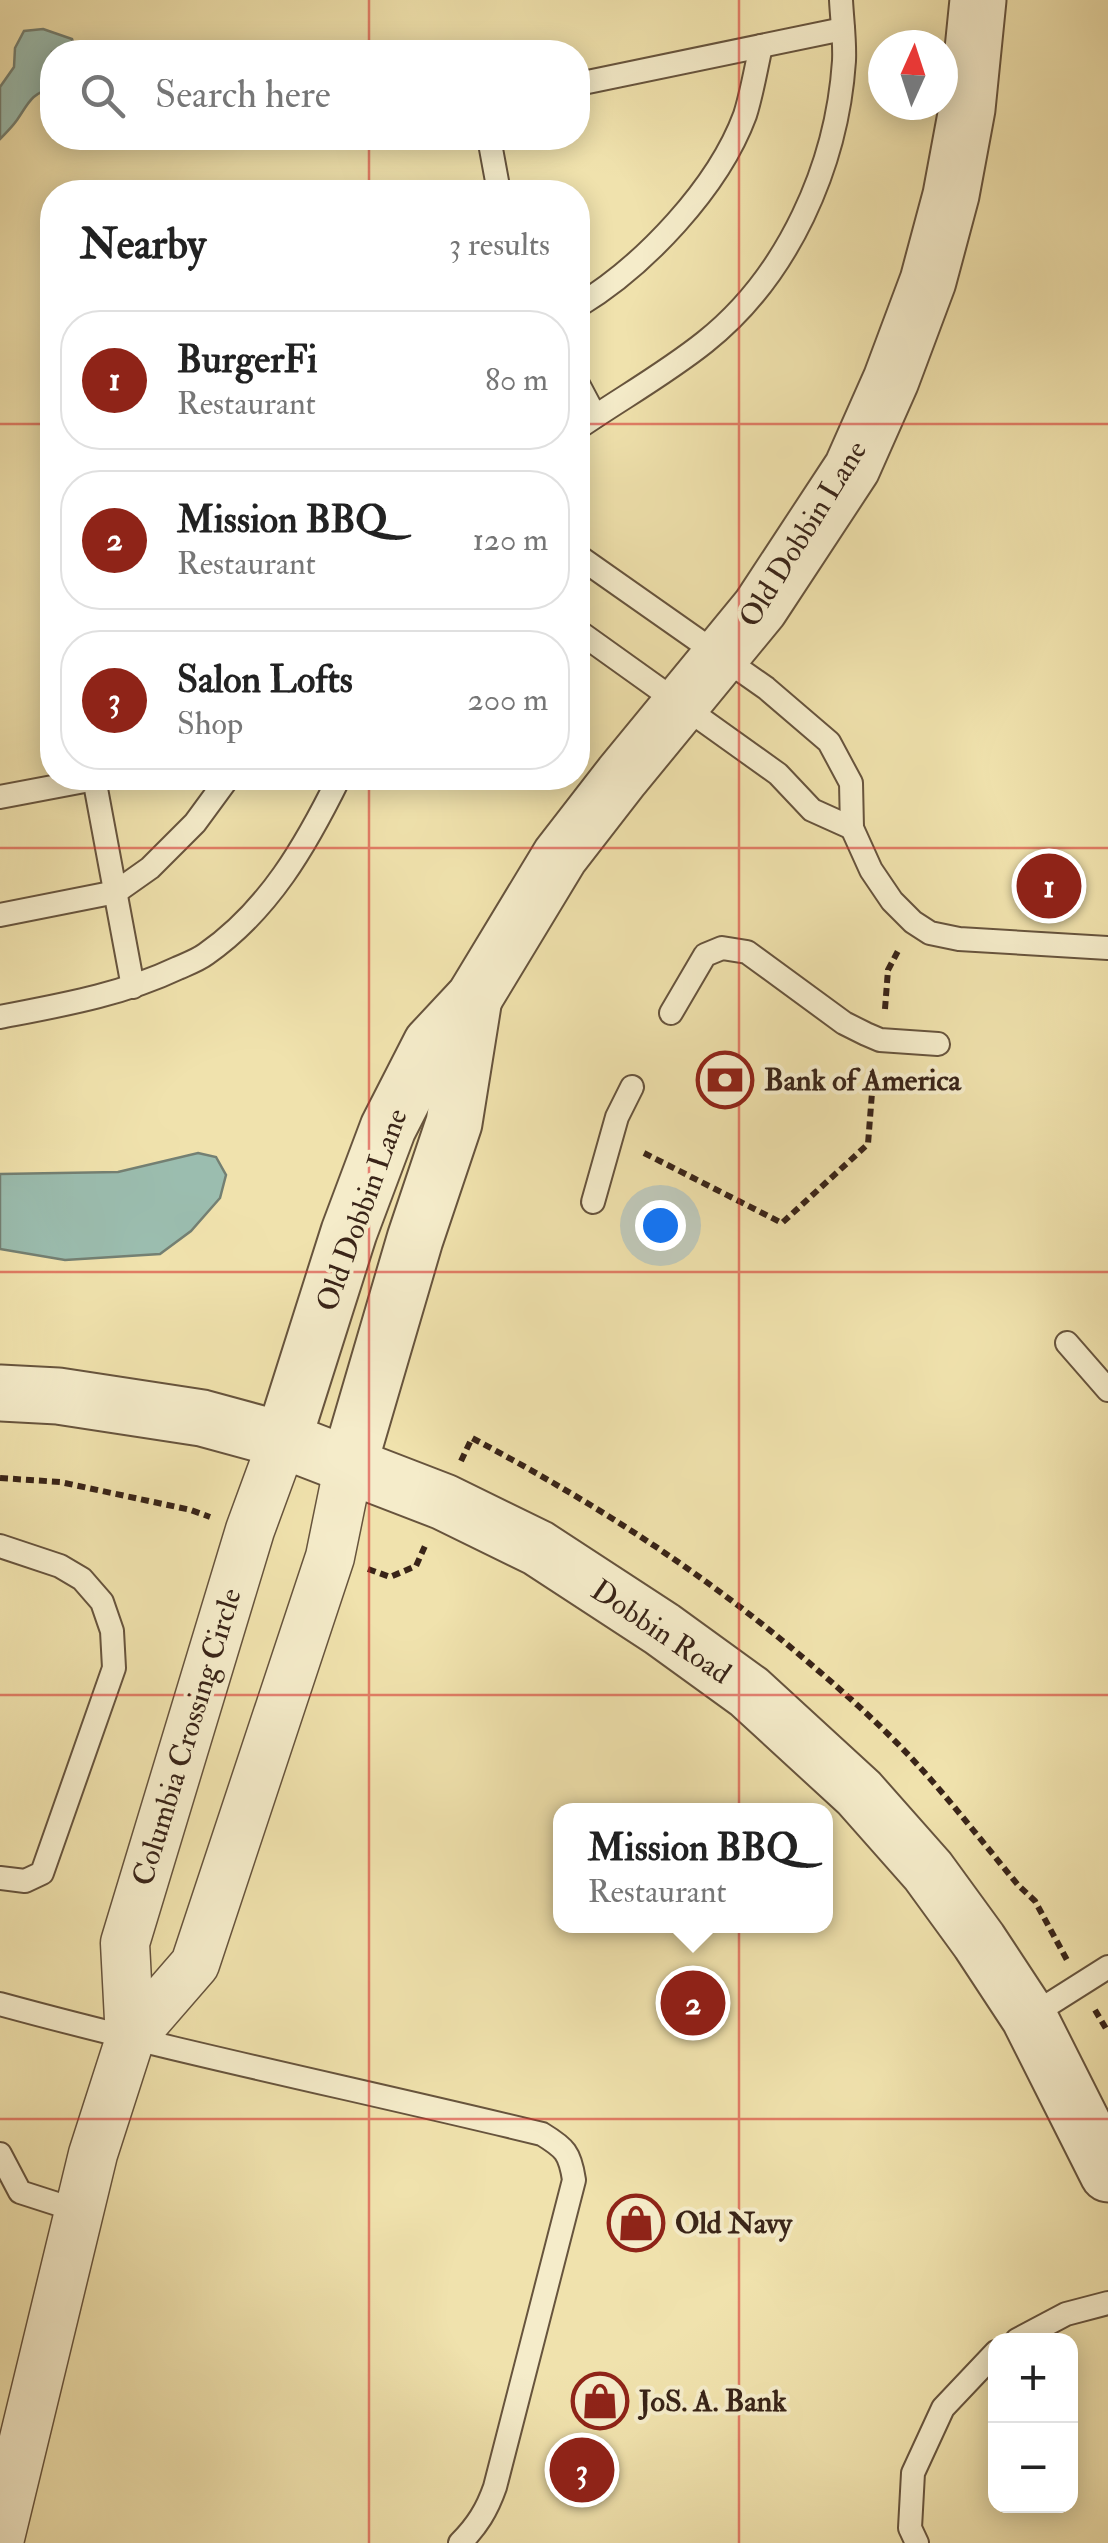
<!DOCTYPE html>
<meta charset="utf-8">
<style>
:root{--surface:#fff;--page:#f2f2f2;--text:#222;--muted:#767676;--line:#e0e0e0;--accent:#8f2418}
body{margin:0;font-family:"IM FELL Double Pica",serif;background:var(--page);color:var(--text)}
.controls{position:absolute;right:30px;bottom:30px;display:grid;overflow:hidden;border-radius:20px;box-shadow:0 5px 25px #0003}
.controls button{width:90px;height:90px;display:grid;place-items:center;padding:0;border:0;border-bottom:2px solid var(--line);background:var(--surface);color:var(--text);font:50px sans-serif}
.compass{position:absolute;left:868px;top:30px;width:90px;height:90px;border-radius:50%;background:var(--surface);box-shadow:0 5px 25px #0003;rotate:3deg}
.you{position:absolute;left:660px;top:1225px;width:35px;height:35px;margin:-25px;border:8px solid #fff;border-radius:50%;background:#1a73e8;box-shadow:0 0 0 15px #1a73e833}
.badge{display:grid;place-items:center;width:65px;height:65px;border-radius:50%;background:var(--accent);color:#fff;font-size:32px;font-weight:700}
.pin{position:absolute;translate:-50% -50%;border:5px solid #fff;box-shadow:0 2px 10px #0006}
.popup{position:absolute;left:553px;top:1803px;width:280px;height:130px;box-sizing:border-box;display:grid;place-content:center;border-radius:20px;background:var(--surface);filter:drop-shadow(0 2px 8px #0005);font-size:32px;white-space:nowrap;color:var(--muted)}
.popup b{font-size:38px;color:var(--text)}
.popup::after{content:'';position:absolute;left:50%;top:100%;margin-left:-20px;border:20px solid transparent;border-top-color:var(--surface)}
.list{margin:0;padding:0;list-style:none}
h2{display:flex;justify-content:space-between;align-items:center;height:130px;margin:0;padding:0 40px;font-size:42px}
h2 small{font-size:32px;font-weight:400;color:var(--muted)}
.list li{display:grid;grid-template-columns:65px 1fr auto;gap:30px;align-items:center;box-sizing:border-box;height:140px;margin:0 20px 20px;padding:0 20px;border:2px solid var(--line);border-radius:40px}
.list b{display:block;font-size:38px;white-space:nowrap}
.list p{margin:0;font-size:32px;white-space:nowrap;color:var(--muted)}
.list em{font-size:32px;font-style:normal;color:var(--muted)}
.icon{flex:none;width:55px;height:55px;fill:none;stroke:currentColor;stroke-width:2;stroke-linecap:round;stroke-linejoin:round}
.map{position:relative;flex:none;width:1108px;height:2543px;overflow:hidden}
.search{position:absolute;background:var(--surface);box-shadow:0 5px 25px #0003;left:40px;top:40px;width:550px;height:110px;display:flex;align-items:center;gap:25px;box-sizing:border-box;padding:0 35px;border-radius:40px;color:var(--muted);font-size:38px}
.panel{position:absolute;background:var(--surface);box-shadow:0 5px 25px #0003;left:40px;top:180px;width:550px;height:610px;border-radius:40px}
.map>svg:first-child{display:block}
.water{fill:#9bbdaf;stroke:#748073;stroke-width:2.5}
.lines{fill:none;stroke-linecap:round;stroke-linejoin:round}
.service-casing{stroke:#67543d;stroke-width:26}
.minor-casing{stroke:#67543d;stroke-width:51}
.tertiary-casing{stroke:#67543d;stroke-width:59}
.path{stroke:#392418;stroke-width:6;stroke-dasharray:8 5;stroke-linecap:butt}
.service{stroke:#f5ecca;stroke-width:22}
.minor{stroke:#f5ecca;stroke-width:48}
.tertiary{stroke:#f5ecca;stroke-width:55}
.grid{fill:none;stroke:#d62828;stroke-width:2.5;stroke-opacity:0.55}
.labels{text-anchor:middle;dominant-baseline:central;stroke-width:8;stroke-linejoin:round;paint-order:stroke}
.street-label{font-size:30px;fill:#392418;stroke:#f5ecca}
.poi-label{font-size:30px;font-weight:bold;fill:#392418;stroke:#f5ecca;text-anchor:start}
</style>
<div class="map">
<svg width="1108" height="2543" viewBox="0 0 1108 2543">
<rect width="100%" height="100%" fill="#f0e2ad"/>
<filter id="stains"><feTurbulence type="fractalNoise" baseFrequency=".002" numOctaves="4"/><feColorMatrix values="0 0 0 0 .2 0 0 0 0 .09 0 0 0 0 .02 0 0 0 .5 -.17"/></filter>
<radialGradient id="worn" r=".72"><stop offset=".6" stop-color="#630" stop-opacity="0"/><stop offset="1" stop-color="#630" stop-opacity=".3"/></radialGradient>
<g class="water">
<path d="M43,29L72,39L76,52H52V89C32,92 28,104 17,120C12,127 6,133 0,139V87L14,67L15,48L24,31Z"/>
<path d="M198,1153L216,1157L226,1175L220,1198L191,1231L160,1254L65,1260L0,1249V1174L118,1172Z"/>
</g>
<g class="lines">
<g class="service-casing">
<g id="service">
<path d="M578,84L843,29"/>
<path d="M489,138L499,192"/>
<path d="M578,306C644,266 718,188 745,115C752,93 756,68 761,46"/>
<path d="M578,384L595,416"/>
<path d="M578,428C620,399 665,374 705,342C788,276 837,166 844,61C845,41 842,20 841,0"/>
<path d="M578,556L766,688L829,742L851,783L852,828L871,870L892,901L913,922L930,933L959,939L1108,948"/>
<path d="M578,631L778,774L812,810L852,828"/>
<path d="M94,778L133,987"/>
<path d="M0,797L95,779"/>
<path d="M0,915L116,892L150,868L195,823L228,778"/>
<path d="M671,1013L705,955L722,948L747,952L844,1023L866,1034L880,1040L938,1044"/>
<path d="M0,1017C62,1005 121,995 178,968C187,964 198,960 206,954C269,910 306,845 339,778"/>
<path d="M593,1202L617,1117L632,1087"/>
<path d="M1067,1343L1108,1390"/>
<path d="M0,1546L60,1566L82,1579L102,1602L112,1631L114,1668L42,1873L25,1881L0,1878"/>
<path d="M0,2004C179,2053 361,2090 542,2134C565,2148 570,2153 574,2180L495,2487C487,2510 477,2526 460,2543"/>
<path d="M1029,2017L1108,1967"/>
<path d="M0,2154L20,2192L79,2211"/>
<path d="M1017,2340L1066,2314L1108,2303"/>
<path d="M917,2543L910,2528L913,2473L943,2408L996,2352"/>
</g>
</g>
<g class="minor-casing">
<g id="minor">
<path d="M130,2039L195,1964L330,1557L349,1464"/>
<path d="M0,2538L93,2154L130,2039L125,1943L250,1530L283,1440"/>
</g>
</g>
<g class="tertiary-casing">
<g id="tertiary">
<path d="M0,1393L58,1396L202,1418L283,1440L444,1502L538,1548L662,1629L749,1692L859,1793L928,1871L979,1941L1029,2017L1108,2174"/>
<path d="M283,1440L349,1232L388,1128L431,1044L474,998L560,856L622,776L760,608L852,468L891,380L928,281L951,195L967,109L978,0"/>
<path d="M349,1464L415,1239L454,1123L474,998"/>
</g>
</g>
<g class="path">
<path d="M885,1009L888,970L899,949"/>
<path d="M644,1153L782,1223L868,1144L874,1067"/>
<path d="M461,1461L472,1438C597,1504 707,1575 814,1667C849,1697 884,1728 915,1762C951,1801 984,1844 1018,1885L1035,1901L1067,1960"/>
<path d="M0,1478L60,1482L191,1510L210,1517"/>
<path d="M368,1569L390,1577L416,1566L425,1546"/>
<path d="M1095,2010L1108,2032"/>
</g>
<use href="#service" class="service"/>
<use href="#minor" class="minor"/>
<use href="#tertiary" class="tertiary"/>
</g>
<path class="grid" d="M369,0V52M739,0V2543M369,138V192M0,424H52M578,424H1108M369,778V2543M0,848H1108M0,1272H1108M0,1695H1108M0,2119H1108"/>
<defs>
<g id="bank-ring" transform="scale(2.875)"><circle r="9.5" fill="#f5ecca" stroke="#8f2418" stroke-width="1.5"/><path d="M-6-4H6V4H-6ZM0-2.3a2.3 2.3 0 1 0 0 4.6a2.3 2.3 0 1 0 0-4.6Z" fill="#8f2418"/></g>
<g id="shop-ring" transform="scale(2.875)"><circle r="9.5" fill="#f5ecca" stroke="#8f2418" stroke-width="1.5"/><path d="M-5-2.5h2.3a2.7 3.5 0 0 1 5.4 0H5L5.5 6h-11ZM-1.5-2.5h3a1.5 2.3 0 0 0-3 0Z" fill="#8f2418"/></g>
</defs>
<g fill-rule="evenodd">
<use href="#bank-ring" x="725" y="1080"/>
<use href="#shop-ring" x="636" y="2223"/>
<use href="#shop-ring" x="600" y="2401"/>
</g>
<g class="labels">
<g class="street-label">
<text transform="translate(803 534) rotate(-58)">Old Dobbin Lane</text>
<text transform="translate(362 1210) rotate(-70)">Old Dobbin Lane</text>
<text transform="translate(661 1632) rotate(34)">Dobbin Road</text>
<text transform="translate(187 1737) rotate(-73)">Columbia Crossing Circle</text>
</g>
<g class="poi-label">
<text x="764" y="1080">Bank of America</text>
<text x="675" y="2223">Old Navy</text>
<text x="639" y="2401">JoS. A. Bank</text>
</g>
</g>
<rect width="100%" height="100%" filter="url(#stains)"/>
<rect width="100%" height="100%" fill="url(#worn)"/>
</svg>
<div class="controls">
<button>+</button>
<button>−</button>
</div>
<svg class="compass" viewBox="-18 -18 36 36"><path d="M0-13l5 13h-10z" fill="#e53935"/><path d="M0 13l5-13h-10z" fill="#767676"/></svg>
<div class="you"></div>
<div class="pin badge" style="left:1049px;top:886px">1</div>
<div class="pin badge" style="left:693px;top:2003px">2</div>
<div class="popup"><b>Mission BBQ</b>Restaurant</div>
<div class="pin badge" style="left:582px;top:2470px">3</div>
<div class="search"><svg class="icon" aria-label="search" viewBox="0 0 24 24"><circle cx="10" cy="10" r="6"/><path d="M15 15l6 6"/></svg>Search here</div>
<section class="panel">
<h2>Nearby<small>3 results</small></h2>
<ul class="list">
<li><span class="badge">1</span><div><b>BurgerFi</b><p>Restaurant</p></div><em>80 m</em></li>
<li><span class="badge">2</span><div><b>Mission BBQ</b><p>Restaurant</p></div><em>120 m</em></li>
<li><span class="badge">3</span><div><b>Salon Lofts</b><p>Shop</p></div><em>200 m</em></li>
</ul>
</section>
</div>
